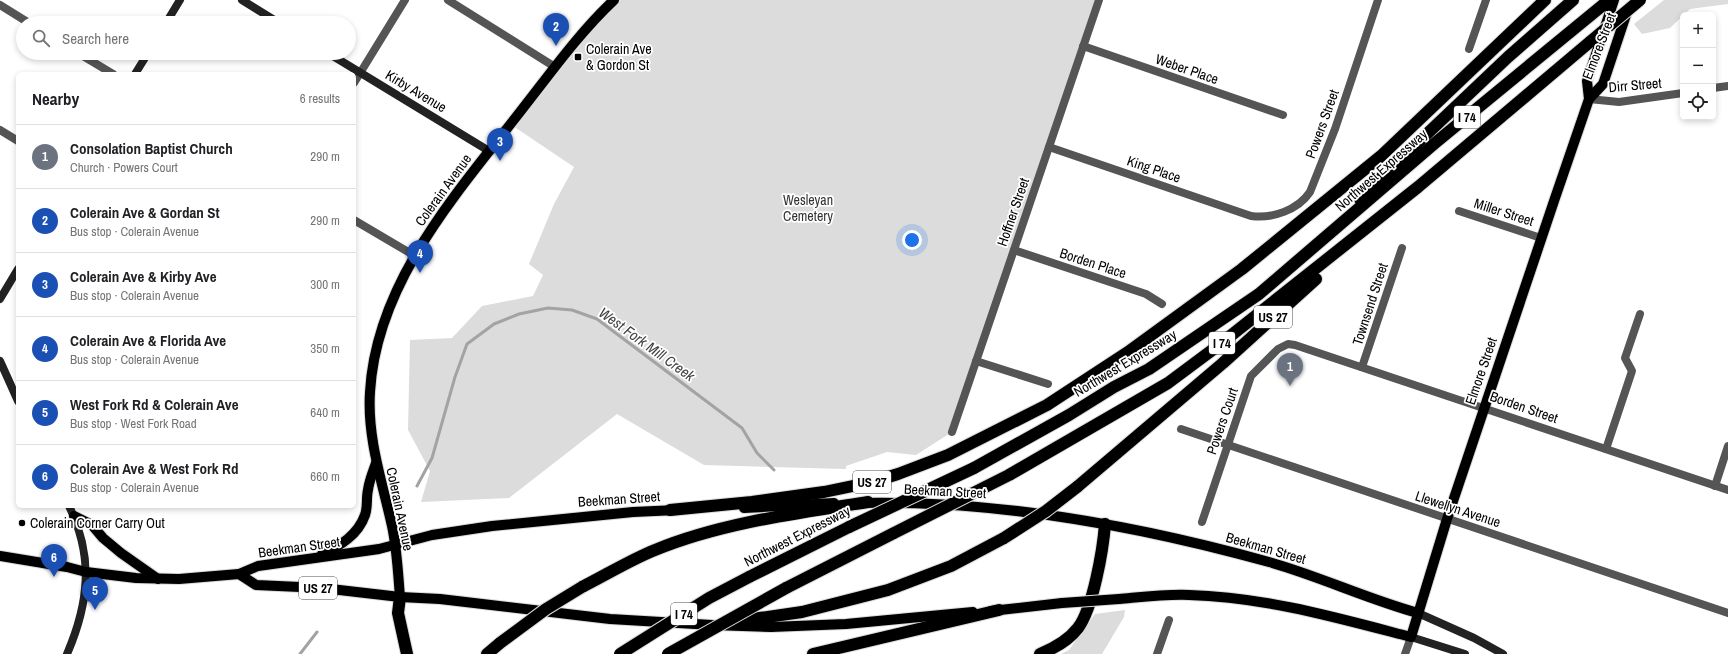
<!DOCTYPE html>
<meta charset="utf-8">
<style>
:root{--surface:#fff;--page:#f6f6f6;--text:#202124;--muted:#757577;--line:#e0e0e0;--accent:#0f766e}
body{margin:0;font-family:"Archivo Narrow",sans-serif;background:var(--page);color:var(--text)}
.controls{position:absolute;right:12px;top:12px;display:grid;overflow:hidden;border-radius:6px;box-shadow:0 2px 6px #0003}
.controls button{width:36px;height:36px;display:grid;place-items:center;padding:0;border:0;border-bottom:1px solid var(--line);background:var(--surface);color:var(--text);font:20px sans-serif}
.you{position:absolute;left:912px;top:240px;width:14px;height:14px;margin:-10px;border:3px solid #fff;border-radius:50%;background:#1a73e8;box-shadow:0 0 0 6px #1a73e833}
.badge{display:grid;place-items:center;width:26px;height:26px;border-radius:50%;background:var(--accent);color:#fff;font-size:13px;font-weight:700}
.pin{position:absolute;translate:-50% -33px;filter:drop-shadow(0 1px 2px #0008)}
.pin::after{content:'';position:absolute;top:21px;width:14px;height:12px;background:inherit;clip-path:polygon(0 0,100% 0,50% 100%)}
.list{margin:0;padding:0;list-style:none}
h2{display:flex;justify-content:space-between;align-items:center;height:52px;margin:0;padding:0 16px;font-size:17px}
h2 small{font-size:13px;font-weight:400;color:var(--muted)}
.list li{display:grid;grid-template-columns:26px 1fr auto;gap:12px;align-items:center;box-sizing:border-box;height:64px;padding:0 16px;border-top:1px solid var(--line)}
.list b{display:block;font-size:15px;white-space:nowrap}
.list p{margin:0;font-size:13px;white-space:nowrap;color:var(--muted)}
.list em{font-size:13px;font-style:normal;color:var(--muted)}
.icon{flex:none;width:22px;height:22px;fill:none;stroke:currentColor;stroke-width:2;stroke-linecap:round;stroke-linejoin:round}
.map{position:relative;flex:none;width:1728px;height:654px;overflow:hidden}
.search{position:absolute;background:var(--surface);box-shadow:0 2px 6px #0003;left:16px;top:16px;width:340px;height:44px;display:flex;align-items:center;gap:10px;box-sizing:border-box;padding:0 14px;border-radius:22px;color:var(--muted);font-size:15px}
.panel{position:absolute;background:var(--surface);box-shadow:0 2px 6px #0003;left:16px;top:72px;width:340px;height:436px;border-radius:6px}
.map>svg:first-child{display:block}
.green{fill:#dcdcdc}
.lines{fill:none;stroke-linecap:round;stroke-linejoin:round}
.stream{stroke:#a3a3a3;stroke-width:3}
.primary-casing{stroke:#dbdbdb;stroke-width:12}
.highway-casing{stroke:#dbdbdb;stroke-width:14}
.street{stroke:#555;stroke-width:8}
.secondary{stroke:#222;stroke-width:8}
.primary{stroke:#000;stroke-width:10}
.highway{stroke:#000;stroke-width:12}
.primary-bridge-casing{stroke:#dbdbdb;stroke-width:12;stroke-linecap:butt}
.highway-bridge-casing{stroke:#dbdbdb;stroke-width:14;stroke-linecap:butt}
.primary-bridge{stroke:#000;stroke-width:10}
.highway-bridge{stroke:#000;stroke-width:12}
.poi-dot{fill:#000;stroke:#fff;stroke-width:1.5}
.labels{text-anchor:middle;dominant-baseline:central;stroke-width:3.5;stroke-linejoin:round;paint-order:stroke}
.shield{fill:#fff;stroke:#4c4c4c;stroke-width:1}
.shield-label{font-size:13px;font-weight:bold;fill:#000}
.street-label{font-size:14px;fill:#000;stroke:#fff}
.poi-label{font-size:14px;fill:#000;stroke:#fff;text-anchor:start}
.park-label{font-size:14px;fill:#333;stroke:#fff}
.water-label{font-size:15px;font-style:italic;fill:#444;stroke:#fff}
</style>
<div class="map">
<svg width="1728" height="654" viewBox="0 0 1728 654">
<rect width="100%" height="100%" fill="#fff"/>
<g class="green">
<path d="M614,0H1098L952,432L916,455L887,452L846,466V469L704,465L617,414L509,498L421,502L430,471L408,430L410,340L452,338L482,306L533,296L543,275L529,264L554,204L574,167L510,124Z"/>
<path d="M1664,0H1728V4L1690,9L1670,28L1642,34L1634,24Z"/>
<path d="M1125,610L1124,617L1102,654H1061L1069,650L1095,614Z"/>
</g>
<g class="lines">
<g class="stream">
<path d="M417,486L432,458L455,377L467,344L494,324L519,314L548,308L572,310L597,319L742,428L757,453L774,470"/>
<path d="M300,654L317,632"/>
</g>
<g class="primary-casing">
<g id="primary">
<path d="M1589,99L1587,81L1614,0"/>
<path d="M860,503C998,500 1136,525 1269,562C1319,576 1367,599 1418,613"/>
<path d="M744,508L834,503"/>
<path d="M74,516L92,525L103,538L121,553L158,579"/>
<path d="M322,554C340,546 358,535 365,515C368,507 366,498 368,490C369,481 373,472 376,463"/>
<path d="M0,556L67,567L86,572L136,578L179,579L239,574L258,566L379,549L432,535L492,526L633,512L677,510"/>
<path d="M239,574L256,585L322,588L400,597L440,599L610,619L712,625L771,627L846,624L973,612"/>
<path d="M400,597C398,573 397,549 392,526C382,481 367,438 370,392C376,283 456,194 520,112C550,74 578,34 614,0"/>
<path d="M1119,599C1142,597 1166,594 1189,595C1265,597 1338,618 1411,637L1447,519L1554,201L1589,99L1603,84L1628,9"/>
<path d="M991,611L1062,603"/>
</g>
</g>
<g class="highway-casing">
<g id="highway">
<path d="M1360,199L1371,187L1508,57L1573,0"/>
<path d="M974,468L1069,415L1114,387L1149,369L1259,294L1435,143L1609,0"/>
<path d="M1009,475L1168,383L1219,345L1418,187L1591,41"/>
<path d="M1077,487L1223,363L1316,279"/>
<path d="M670,510L752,502L824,492L872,482L898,474L948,455L1047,405L1128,352L1242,269L1381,156L1545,0"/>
<path d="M749,577L849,527"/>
<path d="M582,587C606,575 630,560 655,550C720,523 798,513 868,502"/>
<path d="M786,588L894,533"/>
<path d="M400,597L398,613L407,654"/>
<path d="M725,623L802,612L888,590L951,566L1004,538"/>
<path d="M487,654L500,643"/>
<path d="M813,654L999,610"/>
<path d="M1040,654C1055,648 1068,641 1078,628C1093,608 1103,550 1105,524"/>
</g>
</g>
<g class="street">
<path d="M448,0L555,67"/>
<path d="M0,5L29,23"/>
<path d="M1083,46L1283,115"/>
<path d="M1469,49L1486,0"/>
<path d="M78,53L113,74"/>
<path d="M354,83L405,0"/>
<path d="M1713,88L1728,86"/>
<path d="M1589,99L1619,102L1683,93"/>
<path d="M0,130L18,141"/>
<path d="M1049,147L1251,216C1272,219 1298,210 1310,192L1335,129L1378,0"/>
<path d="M1459,211L1541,238"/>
<path d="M354,220L415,256"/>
<path d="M1014,250L1146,294L1162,304"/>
<path d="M976,361L1048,384"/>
<path d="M1362,367L1402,248"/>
<path d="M1181,429L1728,613"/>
<path d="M952,432L1099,0"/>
<path d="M1606,449L1632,371L1625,358L1640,314"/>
<path d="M1715,486L1728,446"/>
<path d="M1202,522L1251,376L1278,349L1288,344L1295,345L1728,490"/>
<path d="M1157,654L1169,620"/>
<path d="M1405,654L1411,637"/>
</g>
<g class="secondary">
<path d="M242,0L279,23"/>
<path d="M166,23L180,0"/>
<path d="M328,53L489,151"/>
<path d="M135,74L148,53"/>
<path d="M0,299L18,269"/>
<path d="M0,361L18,401"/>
<path d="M1418,613L1474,638L1503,654"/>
<path d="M1411,637L1465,654"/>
<path d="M67,654C89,603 94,557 69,506"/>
</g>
<use href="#primary" class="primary"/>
<use href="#highway" class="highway"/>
<g class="primary-bridge-casing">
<path id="primary-bridge" d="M1062,603L1119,599"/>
</g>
<g class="highway-bridge-casing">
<g id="highway-bridge">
<path d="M1591,41L1640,0"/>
<path d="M849,527L974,468"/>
<path d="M894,533L1009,475"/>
<path d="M1004,538L1046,511L1077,487"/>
<path d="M500,643L546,609L582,587"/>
<path d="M620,654L709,598L749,577"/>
<path d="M668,654L786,588"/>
</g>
</g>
<use href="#primary-bridge" class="primary-bridge"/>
<use href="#highway-bridge" class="highway-bridge"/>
</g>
<g class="poi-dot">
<rect x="574" y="53" width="8" height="8" rx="2"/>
<circle cx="22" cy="523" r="4"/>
</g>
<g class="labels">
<g class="shield">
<rect x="1454" y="106" width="26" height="22" rx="3"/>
<rect x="1254" y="306" width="38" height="22" rx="3"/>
<rect x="1209" y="332" width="26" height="22" rx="3"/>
<rect x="853" y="471" width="38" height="22" rx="3"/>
<rect x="299" y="577" width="38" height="22" rx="3"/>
<rect x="671" y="603" width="26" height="22" rx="3"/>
</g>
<g class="shield-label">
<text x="1467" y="117">I 74</text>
<text x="1273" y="317">US 27</text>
<text x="1222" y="343">I 74</text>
<text x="872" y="482">US 27</text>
<text x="318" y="588">US 27</text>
<text x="684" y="614">I 74</text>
</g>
<g class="street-label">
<text transform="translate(1599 46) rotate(-69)">Elmore Street</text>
<text transform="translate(1187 69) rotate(19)">Weber Place</text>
<text transform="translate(1635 85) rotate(-5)">Dirr Street</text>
<text transform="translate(416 91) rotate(31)">Kirby Avenue</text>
<text transform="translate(1322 124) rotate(-70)">Powers Street</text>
<text transform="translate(1154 169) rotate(19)">King Place</text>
<text transform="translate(1381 170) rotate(-41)">Northwest Expressway</text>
<text transform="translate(443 190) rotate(-54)">Colerain Avenue</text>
<text transform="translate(1013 212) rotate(-71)">Hoffner Street</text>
<text transform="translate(1504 212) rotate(18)">Miller Street</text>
<text transform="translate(1093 263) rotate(18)">Borden Place</text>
<text transform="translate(1370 304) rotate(-72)">Townsend Street</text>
<text transform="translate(1125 363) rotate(-31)">Northwest Expressway</text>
<text transform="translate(1481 371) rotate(-71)">Elmore Street</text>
<text transform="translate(1524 407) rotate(19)">Borden Street</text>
<text transform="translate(1222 421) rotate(-71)">Powers Court</text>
<text transform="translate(945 491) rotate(3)">Beekman Street</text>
<text transform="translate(619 499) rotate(-4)">Beekman Street</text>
<text transform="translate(400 509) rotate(78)">Colerain Avenue</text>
<text transform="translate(1458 509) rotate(18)">Llewellyn Avenue</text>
<text transform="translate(797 536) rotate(-27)">Northwest Expressway</text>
<text transform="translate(299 547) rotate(-8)">Beekman Street</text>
<text transform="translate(1266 548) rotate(16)">Beekman Street</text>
</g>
<g class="poi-label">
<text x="586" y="49">Colerain Ave<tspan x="586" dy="16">&amp; Gordon St</tspan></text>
<text x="30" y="523">Colerain Corner Carry Out</text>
</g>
<g class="park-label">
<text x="808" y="200">Wesleyan<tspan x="808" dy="16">Cemetery</tspan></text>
</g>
<g class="water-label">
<text transform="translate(647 344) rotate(36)">West Fork Mill Creek</text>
</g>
</g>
</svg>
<div class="controls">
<button>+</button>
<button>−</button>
<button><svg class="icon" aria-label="locate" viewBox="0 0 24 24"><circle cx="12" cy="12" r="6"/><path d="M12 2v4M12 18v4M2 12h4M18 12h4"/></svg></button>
</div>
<div class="you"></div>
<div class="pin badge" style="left:1290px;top:386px;background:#6b7280">1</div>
<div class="pin badge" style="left:556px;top:46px;background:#1a4fb4">2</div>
<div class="pin badge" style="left:500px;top:161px;background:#1a4fb4">3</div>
<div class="pin badge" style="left:420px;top:273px;background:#1a4fb4">4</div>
<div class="pin badge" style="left:95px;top:610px;background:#1a4fb4">5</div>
<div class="pin badge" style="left:54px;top:577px;background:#1a4fb4">6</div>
<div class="search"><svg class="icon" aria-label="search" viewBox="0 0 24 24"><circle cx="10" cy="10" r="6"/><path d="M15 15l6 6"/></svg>Search here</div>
<section class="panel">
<h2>Nearby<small>6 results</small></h2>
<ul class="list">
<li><span class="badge" style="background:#6b7280">1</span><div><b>Consolation Baptist Church</b><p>Church · Powers Court</p></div><em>290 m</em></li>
<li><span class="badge" style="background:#1a4fb4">2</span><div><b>Colerain Ave &amp; Gordan St</b><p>Bus stop · Colerain Avenue</p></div><em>290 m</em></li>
<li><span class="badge" style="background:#1a4fb4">3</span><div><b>Colerain Ave &amp; Kirby Ave</b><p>Bus stop · Colerain Avenue</p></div><em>300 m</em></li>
<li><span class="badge" style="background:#1a4fb4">4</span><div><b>Colerain Ave &amp; Florida Ave</b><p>Bus stop · Colerain Avenue</p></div><em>350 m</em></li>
<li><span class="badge" style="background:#1a4fb4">5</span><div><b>West Fork Rd &amp; Colerain Ave</b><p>Bus stop · West Fork Road</p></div><em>640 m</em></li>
<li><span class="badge" style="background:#1a4fb4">6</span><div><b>Colerain Ave &amp; West Fork Rd</b><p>Bus stop · Colerain Avenue</p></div><em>660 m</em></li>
</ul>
</section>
</div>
